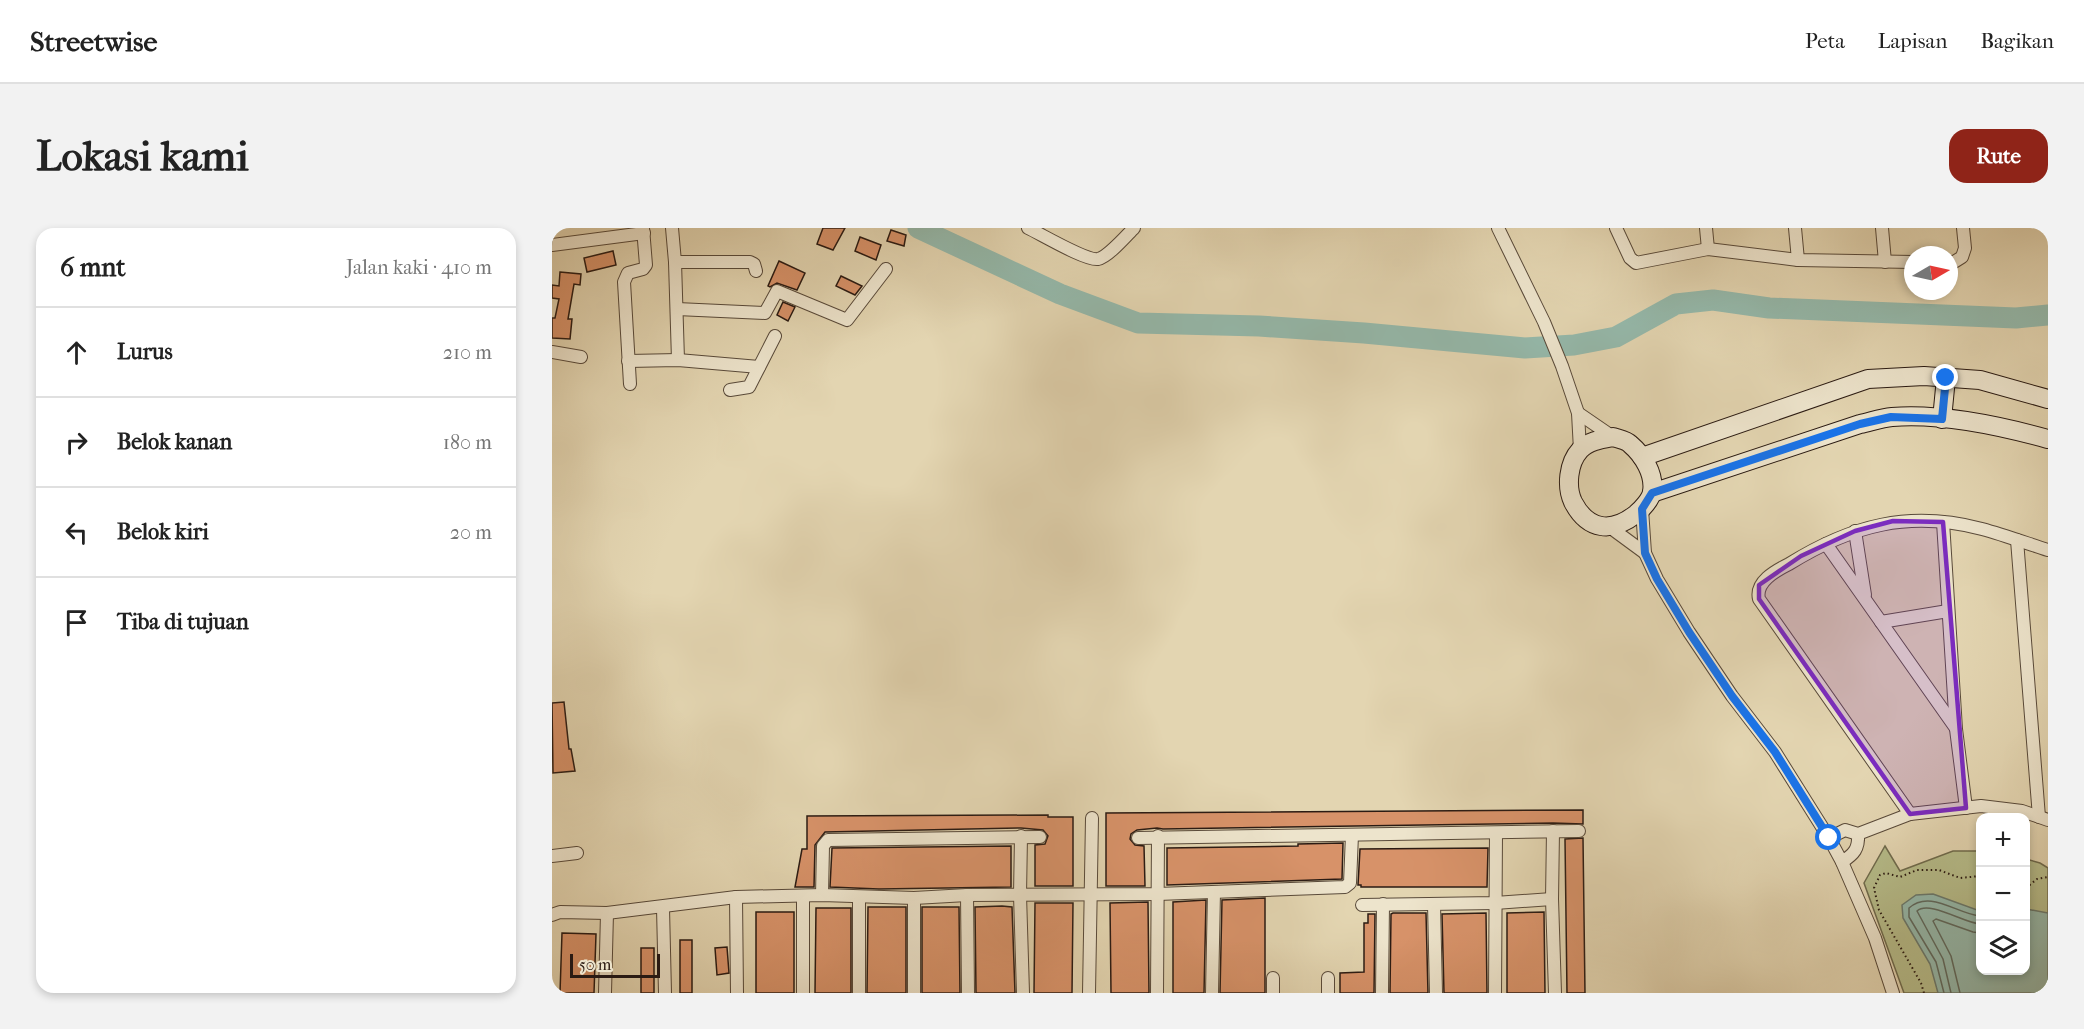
<!DOCTYPE html>
<html lang="id">
<meta charset="utf-8">
<style>
:root{--surface:#fff;--page:#f2f2f2;--text:#222;--muted:#767676;--line:#e0e0e0;--accent:#8f2418}
body{margin:0;font-family:"IM FELL French Canon",serif;background:var(--page);color:var(--text)}
.controls{position:absolute;right:18px;bottom:18px;display:grid;overflow:hidden;border-radius:12px;box-shadow:0 3px 9px #0003}
.controls button{width:54px;height:54px;display:grid;place-items:center;padding:0;border:0;border-bottom:2px solid var(--line);background:var(--surface);color:var(--text);font:30px sans-serif}
.compass{position:absolute;left:1352px;top:18px;width:54px;height:54px;border-radius:50%;background:var(--surface);box-shadow:0 3px 9px #0003;rotate:81deg}
.scale{position:absolute;left:18px;bottom:15px;width:90px;box-sizing:border-box;padding-left:6px;border:3px solid #2b1b13;border-top:0;font-size:16px;line-height:21px;white-space:nowrap;color:#2b1b13;-webkit-text-stroke:4px #ede4cc;paint-order:stroke}
.stop{position:absolute;width:18px;height:18px;margin:-14px;border:4px solid #1a73e8;border-radius:50%;background:#fff}
.stop.end{background:#1a73e8;border-color:#fff;box-shadow:0 2px 6px #0008}
.list{margin:0;padding:0;list-style:none}
h2{display:flex;justify-content:space-between;align-items:center;height:78px;margin:0;padding:0 24px;font-size:26px}
h2 small{font-size:20px;font-weight:400;color:var(--muted)}
.list li{display:grid;grid-template-columns:39px 1fr auto;gap:18px;align-items:center;box-sizing:border-box;height:90px;padding:0 24px;border-top:2px solid var(--line)}
.list b{display:block;font-size:22px;white-space:nowrap}
.list em{font-size:20px;font-style:normal;color:var(--muted)}
.icon{flex:none;width:33px;height:33px;fill:none;stroke:currentColor;stroke-width:2;stroke-linecap:round;stroke-linejoin:round}
.map{position:relative;flex:none;width:1496px;height:765px;overflow:hidden;border-radius:18px}
header{display:flex;align-items:center;gap:36px;box-sizing:border-box;height:84px;padding:0 30px;background:var(--surface);border-bottom:2px solid var(--line)}
header strong{font-size:28px}
nav{display:flex;gap:33px;margin-inline-start:auto;font-size:21px}
.intro{display:flex;align-items:center;justify-content:space-between;box-sizing:border-box;height:144px;padding:0 36px}
h1{margin:0;font-size:42px}
.button{padding:15px 27px;border-radius:18px;background:var(--accent);color:#fff;font-size:21px;font-weight:700}
main{display:flex;gap:36px;padding:0 36px}
aside{flex:1;background:var(--surface);border-radius:18px;box-shadow:0 3px 9px #0003}
.map>svg:first-child{display:block}
.green{fill:#b6bc8a;stroke:#706c4e;stroke-width:1.5}
.water{fill:#95b9ab;stroke:#6b7a6e;stroke-width:1.5}
.lines{fill:none;stroke-linecap:round;stroke-linejoin:round}
.shore{stroke:#606a5f;stroke-width:1.5}
.river{stroke:#95b9ab;stroke-width:21}
.building{fill:#d79269;stroke:#2b1b13;stroke-width:1.5}
.street-casing{stroke:#594a3a;stroke-width:14}
.secondary-casing{stroke:#2b1b13;stroke-width:20}
.path{stroke:#2b1b13;stroke-width:2;stroke-dasharray:1.5 3;stroke-linecap:butt}
.street{stroke:#ede4cc;stroke-width:12}
.secondary{stroke:#ede4cc;stroke-width:18}
.route{stroke:#1a73e8;stroke-width:8}
.marked{fill:#7b2cbf;fill-opacity:0.2;stroke:#7b2cbf;stroke-width:4.5;stroke-linejoin:round}
</style>
<header>
<strong>Streetwise</strong>
<nav><a>Peta</a><a>Lapisan</a><a>Bagikan</a></nav>
</header>
<div class="intro"><h1>Lokasi kami</h1><a class="button">Rute</a></div>
<main>
<aside>
<h2>6 mnt<small>Jalan kaki · 410 m</small></h2>
<ul class="list">
<li><svg class="icon" aria-label="ahead" viewBox="0 0 24 24"><path d="M12 20V5M6 11l6-6 6 6"/></svg><div><b>Lurus</b></div><em>210 m</em></li>
<li><svg class="icon" aria-label="right" viewBox="0 0 24 24"><path d="M7 20v-9h11M14 6l5 5-5 5"/></svg><div><b>Belok kanan</b></div><em>180 m</em></li>
<li><svg class="icon" aria-label="left" viewBox="0 0 24 24"><path d="M17 20v-9H6M10 6l-5 5 5 5"/></svg><div><b>Belok kiri</b></div><em>20 m</em></li>
<li><svg class="icon" aria-label="arrive" viewBox="0 0 24 24"><path d="M6 21V4h12l-3 4 3 4H6"/></svg><div><b>Tiba di tujuan</b></div></li>
</ul>
</aside>
<div class="map">
<svg width="1496" height="765" viewBox="0 0 1496 765">
<rect width="100%" height="100%" fill="#e3d5b1"/>
<filter id="stains"><feTurbulence type="fractalNoise" baseFrequency=".00333" numOctaves="4"/><feColorMatrix values="0 0 0 0 .2 0 0 0 0 .09 0 0 0 0 .02 0 0 0 .5 -.17"/></filter>
<radialGradient id="worn" r=".72"><stop offset=".6" stop-color="#630" stop-opacity="0"/><stop offset="1" stop-color="#630" stop-opacity=".3"/></radialGradient>
<path class="green" d="M1333,618L1348,643L1401,623H1428V742H1474V631L1488,635L1496,640V765H1352L1312,655Z"/>
<path class="water" d="M1381,666L1428,683V742H1474V681L1496,685V765H1386L1378,736L1351,690L1350,677L1364,667Z"/>
<g class="lines">
<g class="shore">
<path d="M1392,765L1384,734L1357,689V680C1378,661 1405,686 1428,688"/>
<path d="M1399,765L1391,731L1365,683C1377,672 1412,695 1428,696"/>
<path d="M1408,765L1399,728L1381,693L1384,691L1421,704L1428,705"/>
</g>
<path class="river" d="M366,0L508,66L586,95L707,98L812,105L973,120L1022,117L1064,109L1124,76L1161,72L1217,80L1464,90L1496,87"/>
</g>
<g class="building">
<path d="M271,0H293L281,22L265,16Z"/>
<path d="M339,2L354,7L352,18L335,13Z"/>
<path d="M308,9L329,17L324,32L303,23Z"/>
<path d="M61,23L64,37L35,44L32,30Z"/>
<path d="M227,33L253,45L245,62L225,55L218,59L216,58Z"/>
<path d="M8,44L29,46L28,57L22,56L16,91H20L18,111L0,110V90H3L7,71L0,70V57L7,58Z"/>
<path d="M289,48L310,58L303,67L284,58Z"/>
<path d="M231,74L243,79L236,93L225,87Z"/>
<path d="M12,474L17,521H19L23,543L1,545L0,475Z"/>
<path d="M1031,582V596L1001,595L611,601L605,600L585,602L579,606L578,611L583,617L592,618L593,658H554V585Z"/>
<path d="M496,587V589H521V658H483V617L493,616L496,608L491,602L469,600L273,604L263,617L262,659H243L250,621H255V588Z"/>
<path d="M1031,610L1033,765H1015L1013,611Z"/>
<path d="M791,615L790,651L615,657V620L746,618V616Z"/>
<path d="M459,618V659L327,661L278,659L280,620Z"/>
<path d="M936,620L935,659H809V657H806L808,621Z"/>
<path d="M713,670V765H668L670,672Z"/>
<path d="M654,672L652,765H621V674Z"/>
<path d="M596,674L597,765H559L558,675Z"/>
<path d="M483,675H521L520,765H482Z"/>
<path d="M450,678L460,679L463,765H424L423,679Z"/>
<path d="M316,679H354V765H315Z"/>
<path d="M370,679H407L408,765H370Z"/>
<path d="M264,680H299V765H263Z"/>
<rect x="204" y="684" width="38" height="81"/>
<path d="M992,684L993,765H955V685Z"/>
<path d="M841,685H874L876,765H838L839,686Z"/>
<path d="M934,685L935,765H892L890,686Z"/>
<path d="M816,686H823L822,765H788V745L812,744V695H816Z"/>
<path d="M10,705L44,706L42,765H8Z"/>
<rect x="128" y="712" width="12" height="53"/>
<path d="M175,719L177,745L165,747L163,720Z"/>
<rect x="89" y="720" width="13" height="45"/>
</g>
<g class="lines">
<g class="street-casing">
<g id="street">
<path d="M120,0L123,34"/>
<path d="M476,0C489,6 534,33 546,31C556,29 574,8 582,0"/>
<path d="M946,0L992,94L1010,138L1026,185L1028,222"/>
<path d="M1064,0L1078,30L1084,35L1156,21L1246,32L1361,34"/>
<path d="M1154,0L1156,21"/>
<path d="M1243,0L1246,32"/>
<path d="M1330,0L1333,34"/>
<path d="M0,17L92,5"/>
<path d="M1397,34H1402L1410,29L1413,20L1411,0"/>
<path d="M125,81L213,85L225,63L295,92L334,41"/>
<path d="M0,124L29,129"/>
<path d="M126,132L123,34H198L202,36L204,43"/>
<path d="M76,133L126,132L207,139"/>
<path d="M78,156L72,54L76,45L91,41L94,37L91,0"/>
<path d="M178,162L197,159L223,108"/>
<path d="M1026,185L1061,209"/>
<path d="M1090,281L1093,325L1105,351L1137,404L1180,468L1223,524L1277,610L1290,634L1323,710L1341,765"/>
<path d="M1391,294L1404,501L1414,580"/>
<path d="M1059,300L1093,325"/>
<path d="M1303,303L1313,367"/>
<path d="M1465,312L1487,589"/>
<path d="M1274,316L1403,499"/>
<path d="M1329,394L1396,383"/>
<path d="M1358,586L1207,371C1203,354 1223,343 1237,336C1300,297 1357,282 1430,301C1452,307 1474,315 1496,322"/>
<path d="M1001,603L1000,671L1003,765"/>
<path d="M469,608L468,667L471,765"/>
<path d="M586,610L1027,603"/>
<path d="M1277,610L1293,602L1306,606L1358,586L1429,578L1470,583L1496,592"/>
<path d="M0,628L25,625"/>
<path d="M1290,634C1302,626 1307,621 1306,606"/>
<path d="M270,667L271,618L276,612L488,609"/>
<path d="M415,667L416,765"/>
<path d="M184,669L185,765"/>
<path d="M307,669V765"/>
<path d="M362,670V765"/>
<path d="M882,676L884,765"/>
<path d="M810,677L943,675L1000,671"/>
<path d="M111,680L113,765"/>
<path d="M0,687L8,684L55,685L184,669L270,667L362,670L415,667L606,666L793,659L798,655L800,607"/>
<path d="M776,750V765"/>
<path d="M53,765L55,685"/>
<path d="M251,765V668"/>
<path d="M537,765L540,590"/>
<path d="M605,765L606,608"/>
<path d="M660,765L662,664"/>
<path d="M721,765V750"/>
<path d="M830,765L831,676"/>
<path d="M943,765L944,605"/>
</g>
</g>
<g class="secondary-casing">
<g id="secondary">
<path d="M1390,191L1394,150"/>
<path d="M1061,209C1067,211 1074,212 1078,216C1091,227 1103,246 1100,264C1099,271 1090,281 1084,286C1060,305 1036,303 1021,274C1014,259 1016,235 1028,222C1036,213 1050,211 1061,209Z"/>
<path d="M1090,229L1316,151L1372,148L1428,152L1496,171"/>
<path d="M1100,265L1308,196C1318,194 1329,190 1340,189C1388,185 1449,198 1496,211"/>
</g>
</g>
<g class="path">
<path d="M1474,660L1485,651L1496,649"/>
<path d="M1372,765L1369,755L1327,682L1322,660L1328,647L1334,645L1348,649L1365,642H1387L1408,650L1428,648"/>
</g>
<use href="#street" class="street"/>
<use href="#secondary" class="secondary"/>
</g>
<g class="lines">
<path class="route" d="M1277,610L1223,524L1180,468L1137,404L1105,351L1093,325L1090,281L1100,265L1308,196L1339,189L1390,191L1394,150"/>
</g>
<path class="marked" d="M1341,293L1391,294L1414,580L1358,586L1207,371V357L1249,328L1303,303Z"/>
<rect width="100%" height="100%" filter="url(#stains)"/>
<rect width="100%" height="100%" fill="url(#worn)"/>
</svg>
<div class="controls">
<button>+</button>
<button>−</button>
<button><svg class="icon" aria-label="layers" viewBox="0 0 24 24"><path d="M12 4l9 5-9 5-9-5zM3 14l9 5 9-5"/></svg></button>
</div>
<svg class="compass" viewBox="-18 -18 36 36"><path d="M0-13l5 13h-10z" fill="#e53935"/><path d="M0 13l5-13h-10z" fill="#767676"/></svg>
<div class="scale">50 m</div>
<div class="stop" style="left:1277px;top:610px"></div>
<div class="stop end" style="left:1394px;top:150px"></div>
</div>
</main>
